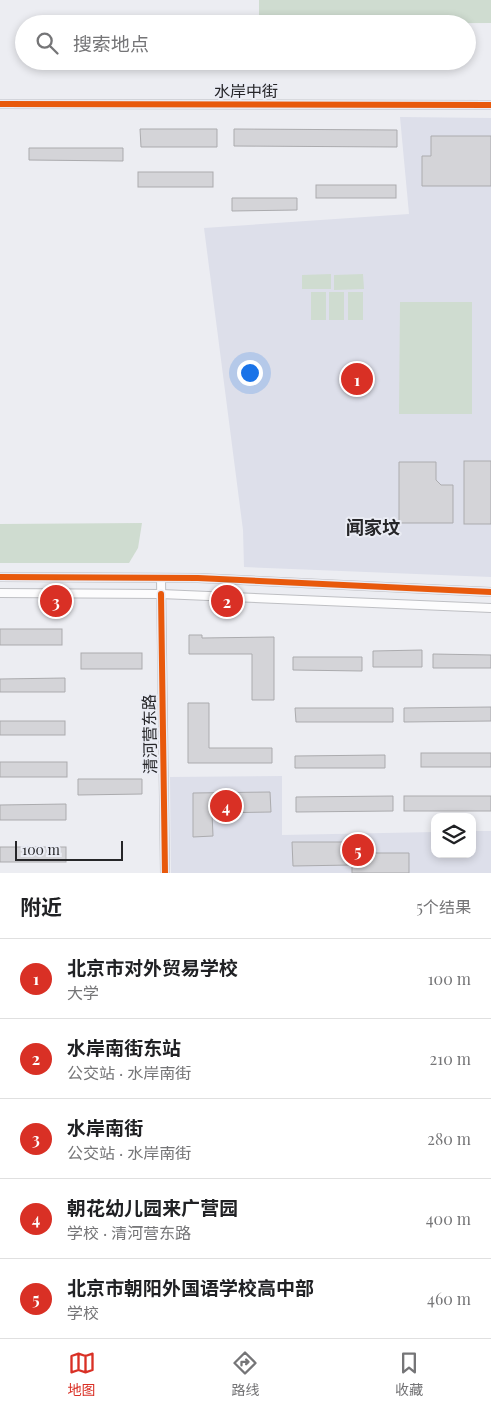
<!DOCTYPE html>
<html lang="zh">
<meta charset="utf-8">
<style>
:root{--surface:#fff;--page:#f6f6f6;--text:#202124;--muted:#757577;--line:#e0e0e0;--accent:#d93025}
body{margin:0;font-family:"Playfair Display","Noto Sans SC",serif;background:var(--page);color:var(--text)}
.controls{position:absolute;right:15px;bottom:15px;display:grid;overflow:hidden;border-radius:10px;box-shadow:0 2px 8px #0003}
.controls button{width:45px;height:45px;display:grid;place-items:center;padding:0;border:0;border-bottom:1px solid var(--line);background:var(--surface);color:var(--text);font:25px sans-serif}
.scale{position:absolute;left:15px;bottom:12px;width:108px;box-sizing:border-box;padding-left:5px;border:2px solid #262629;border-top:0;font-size:14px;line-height:18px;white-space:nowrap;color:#262629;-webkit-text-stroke:4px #eaecf4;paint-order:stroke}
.you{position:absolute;left:249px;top:372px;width:18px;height:18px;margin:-12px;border:4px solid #fff;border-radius:50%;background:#1a73e8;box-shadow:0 0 0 8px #1a73e833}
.badge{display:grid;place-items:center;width:32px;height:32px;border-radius:50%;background:var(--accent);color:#fff;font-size:16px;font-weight:700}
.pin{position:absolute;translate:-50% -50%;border:2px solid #fff;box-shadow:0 1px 5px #0006}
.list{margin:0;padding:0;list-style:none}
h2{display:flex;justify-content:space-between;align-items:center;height:65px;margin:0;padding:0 20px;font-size:21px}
h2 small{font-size:16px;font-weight:400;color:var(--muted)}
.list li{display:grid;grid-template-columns:32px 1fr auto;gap:15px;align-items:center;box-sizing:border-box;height:80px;padding:0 20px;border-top:1px solid var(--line)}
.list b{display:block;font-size:19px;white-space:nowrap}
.list p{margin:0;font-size:16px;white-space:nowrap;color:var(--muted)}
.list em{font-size:16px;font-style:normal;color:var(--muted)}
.icon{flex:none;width:28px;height:28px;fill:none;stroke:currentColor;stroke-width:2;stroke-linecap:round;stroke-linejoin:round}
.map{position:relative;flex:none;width:491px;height:873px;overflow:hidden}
.search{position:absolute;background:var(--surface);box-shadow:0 2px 8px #0003;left:15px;right:15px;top:15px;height:55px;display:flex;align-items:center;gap:12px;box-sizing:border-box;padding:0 18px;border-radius:28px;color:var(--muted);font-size:19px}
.sheet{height:465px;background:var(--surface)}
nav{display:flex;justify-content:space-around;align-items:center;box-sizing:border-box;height:70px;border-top:1px solid var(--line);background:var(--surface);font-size:14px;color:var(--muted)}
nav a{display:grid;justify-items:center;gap:2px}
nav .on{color:var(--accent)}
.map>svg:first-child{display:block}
.built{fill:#dddfea}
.green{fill:#cfdcd0}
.building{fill:#d4d4d8;stroke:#ababae}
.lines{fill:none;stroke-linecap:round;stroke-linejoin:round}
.tertiary-casing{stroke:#bebfc3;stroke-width:10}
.tertiary{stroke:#fcfcfd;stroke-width:8}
.cycleway-casing{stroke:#eaecf4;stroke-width:9}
.cycleway{stroke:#e8590c;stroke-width:6}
.labels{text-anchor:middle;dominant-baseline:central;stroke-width:4;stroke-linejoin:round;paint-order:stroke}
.street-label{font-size:16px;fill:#262629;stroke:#eaecf4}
.neighbourhood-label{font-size:18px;font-weight:bold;fill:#262629;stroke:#eaecf4}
</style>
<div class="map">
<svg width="491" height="873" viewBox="0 0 491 873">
<rect width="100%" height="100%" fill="#ecedf2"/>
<g class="built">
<path d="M400,117L491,118V577L244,567L243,530L204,228L409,214Z"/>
<path d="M282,776V835L435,832V854H472V831H491V873H171L170,777Z"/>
</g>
<g class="green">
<path d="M259,0H491V23L259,24Z"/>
<path d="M331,274V289H302V275Z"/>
<path d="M363,274L364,289L334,290V275Z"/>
<rect x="311" y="292" width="15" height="28"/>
<rect x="329" y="292" width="15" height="28"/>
<rect x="348" y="292" width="15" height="28"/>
<path d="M400,302H472V414H399Z"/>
<path d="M142,523L138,548L129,563H0V524Z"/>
</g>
<g class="building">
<path d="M140,129H217V147H141Z"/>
<path d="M234,129L397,130V147L234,146Z"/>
<path d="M431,136H491V186H422V156H431Z"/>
<path d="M29,148H123V161L29,160Z"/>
<rect x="138" y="172" width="75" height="15"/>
<rect x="316" y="185" width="80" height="13"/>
<path d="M232,198H297V210L232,211Z"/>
<rect x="464" y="461" width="27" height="63"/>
<path d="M399,462H436V480L441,485H453V523H399Z"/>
<rect x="0" y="629" width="62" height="16"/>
<path d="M189,635H202V638L274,637V700H252V654H189Z"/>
<path d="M422,650V667H373V651Z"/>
<rect x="81" y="653" width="61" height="16"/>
<path d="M433,654L491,655V668H433Z"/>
<path d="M293,657H362V671L293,670Z"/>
<path d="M65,678V692H0V679Z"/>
<path d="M188,703H209V748H272V763H188Z"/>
<path d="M491,707V721L404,722V708Z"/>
<path d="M295,708H393V722H296Z"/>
<rect x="0" y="721" width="65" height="14"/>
<rect x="421" y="753" width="70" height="14"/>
<path d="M385,755V768H295V756Z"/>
<rect x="0" y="762" width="67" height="15"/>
<path d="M78,779H142V794L78,795Z"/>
<path d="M270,792L271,812L212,813L213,836L193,837V793Z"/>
<path d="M393,796V811L296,812V797Z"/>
<rect x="404" y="796" width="87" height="15"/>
<path d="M66,804V820H0V805Z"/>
<path d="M292,842H359V853H409V873H352V865L293,866Z"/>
<rect x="0" y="847" width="66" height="15"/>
</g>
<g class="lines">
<g class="tertiary-casing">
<g id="tertiary">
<path d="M0,104L491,105"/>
<path d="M0,577L198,578L491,592"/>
<path d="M161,578L165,873"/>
<path d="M0,593L161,594L491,608"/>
</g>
</g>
<use href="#tertiary" class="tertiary"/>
<g class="cycleway-casing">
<g id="cycleway">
<path d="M0,104L491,105"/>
<path d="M0,577L198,578L491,592"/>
<path d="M161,594L165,873"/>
</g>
</g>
<use href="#cycleway" class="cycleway"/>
</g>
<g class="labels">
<g class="street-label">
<text x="246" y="90">水岸中街</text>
<text transform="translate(149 734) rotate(-91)">清河营东路</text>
</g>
<g class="neighbourhood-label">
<text x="373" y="527">闻家坟</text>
</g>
</g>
</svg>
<div class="controls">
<button><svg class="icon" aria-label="layers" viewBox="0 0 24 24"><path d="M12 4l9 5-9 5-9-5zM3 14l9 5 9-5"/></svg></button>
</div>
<div class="scale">100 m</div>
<div class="you"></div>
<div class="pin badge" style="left:357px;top:379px">1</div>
<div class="pin badge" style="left:227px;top:601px">2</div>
<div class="pin badge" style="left:56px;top:601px">3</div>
<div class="pin badge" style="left:226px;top:806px">4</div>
<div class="pin badge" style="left:358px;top:850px">5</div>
<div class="search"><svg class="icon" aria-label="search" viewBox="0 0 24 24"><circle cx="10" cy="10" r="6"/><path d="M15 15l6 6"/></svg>搜索地点</div>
</div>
<section class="sheet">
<h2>附近<small>5个结果</small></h2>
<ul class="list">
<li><span class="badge">1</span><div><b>北京市对外贸易学校</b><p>大学</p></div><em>100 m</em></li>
<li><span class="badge">2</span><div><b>水岸南街东站</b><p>公交站 · 水岸南街</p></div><em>210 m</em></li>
<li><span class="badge">3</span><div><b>水岸南街</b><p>公交站 · 水岸南街</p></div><em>280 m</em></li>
<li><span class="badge">4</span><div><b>朝花幼儿园来广营园</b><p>学校 · 清河营东路</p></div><em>400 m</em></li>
<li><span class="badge">5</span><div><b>北京市朝阳外国语学校高中部</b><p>学校</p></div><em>460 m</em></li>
</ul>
</section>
<nav>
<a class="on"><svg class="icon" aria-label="map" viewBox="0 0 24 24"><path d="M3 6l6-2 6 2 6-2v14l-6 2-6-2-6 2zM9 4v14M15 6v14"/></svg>地图</a>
<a><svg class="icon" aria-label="directions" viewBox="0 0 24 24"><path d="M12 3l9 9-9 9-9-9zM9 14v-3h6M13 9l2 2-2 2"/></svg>路线</a>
<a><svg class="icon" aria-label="saved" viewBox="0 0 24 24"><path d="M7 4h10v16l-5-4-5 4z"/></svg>收藏</a>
</nav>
